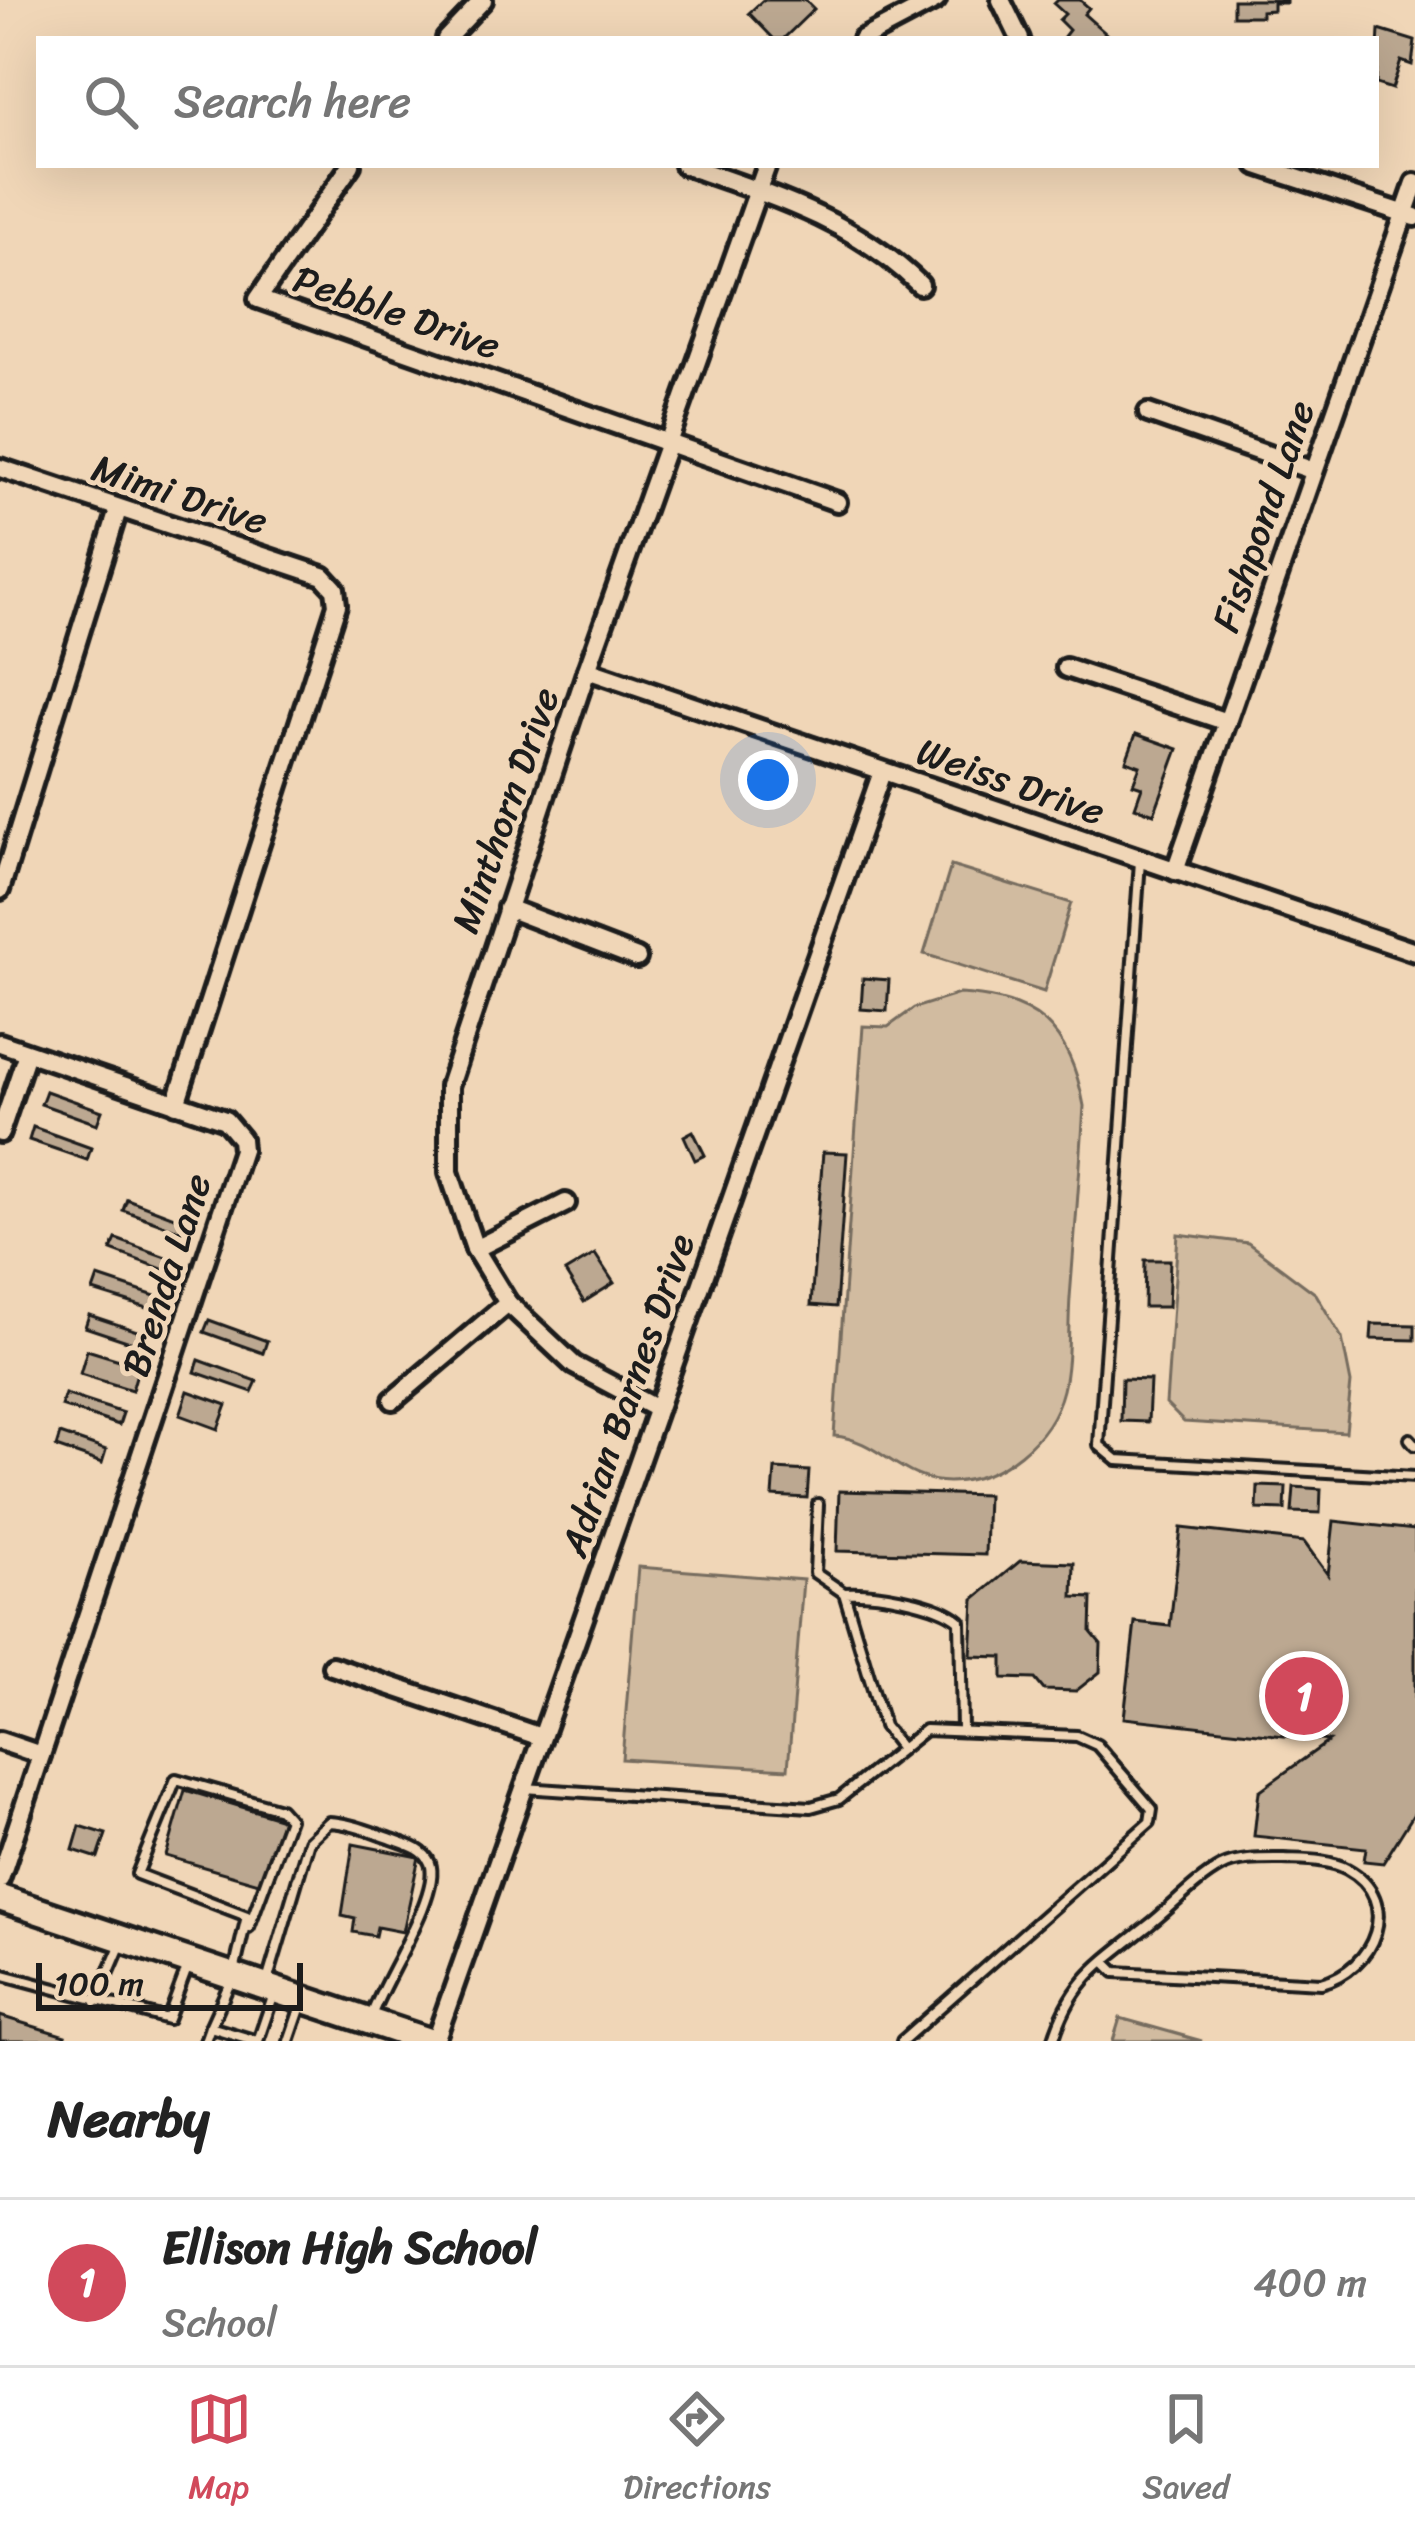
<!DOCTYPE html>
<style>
:root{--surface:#fff;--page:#f6f6f6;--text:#222;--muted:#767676;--line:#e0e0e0;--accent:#d1495b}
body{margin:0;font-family:Sriracha,sans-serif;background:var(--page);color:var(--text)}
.scale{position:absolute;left:36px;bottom:30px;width:267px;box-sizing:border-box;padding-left:12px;border:6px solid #1c1c1c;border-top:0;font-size:33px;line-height:42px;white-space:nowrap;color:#1c1c1c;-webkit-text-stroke:9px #f0d6b7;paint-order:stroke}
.you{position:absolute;left:768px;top:780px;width:42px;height:42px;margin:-30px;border:9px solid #fff;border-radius:50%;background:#1a73e8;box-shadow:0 0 0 18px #1a73e833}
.badge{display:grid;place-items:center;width:78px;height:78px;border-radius:50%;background:var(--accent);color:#fff;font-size:39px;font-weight:700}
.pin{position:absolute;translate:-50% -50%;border:6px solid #fff;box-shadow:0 3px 12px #0006}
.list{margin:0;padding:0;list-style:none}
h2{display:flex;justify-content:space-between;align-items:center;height:156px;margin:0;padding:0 48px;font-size:51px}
h2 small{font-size:39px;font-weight:400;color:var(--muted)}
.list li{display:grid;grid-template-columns:78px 1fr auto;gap:36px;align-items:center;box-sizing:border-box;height:168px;padding:0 48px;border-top:3px solid var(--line)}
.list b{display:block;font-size:45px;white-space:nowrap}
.list p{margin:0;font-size:39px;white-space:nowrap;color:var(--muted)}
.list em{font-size:39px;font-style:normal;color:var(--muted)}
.icon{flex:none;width:66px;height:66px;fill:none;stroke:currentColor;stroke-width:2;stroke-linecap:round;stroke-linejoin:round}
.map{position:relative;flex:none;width:1415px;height:2041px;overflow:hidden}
.search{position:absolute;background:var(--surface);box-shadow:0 12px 48px #0002;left:36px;right:36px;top:36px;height:132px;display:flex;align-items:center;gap:30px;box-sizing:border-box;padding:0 42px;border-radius:0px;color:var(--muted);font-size:45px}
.sheet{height:324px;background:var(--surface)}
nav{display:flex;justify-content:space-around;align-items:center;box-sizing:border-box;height:168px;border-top:3px solid var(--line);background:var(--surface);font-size:33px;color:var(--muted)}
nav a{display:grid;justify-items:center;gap:6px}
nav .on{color:var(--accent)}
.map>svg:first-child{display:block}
.green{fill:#d1bba0;stroke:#766c5e;stroke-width:3}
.building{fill:#bca891;stroke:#1c1c1c;stroke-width:3}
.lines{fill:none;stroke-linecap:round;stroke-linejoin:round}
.service-casing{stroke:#1c1c1c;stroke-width:16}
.minor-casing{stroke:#1c1c1c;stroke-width:26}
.secondary-casing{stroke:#1c1c1c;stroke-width:33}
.service{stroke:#f0d6b7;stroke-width:8}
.minor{stroke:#f0d6b7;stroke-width:16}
.secondary{stroke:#f0d6b7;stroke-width:24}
.labels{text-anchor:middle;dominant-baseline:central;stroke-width:10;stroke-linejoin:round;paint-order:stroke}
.street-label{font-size:39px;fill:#1c1c1c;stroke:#f0d6b7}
</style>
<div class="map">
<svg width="1415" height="2041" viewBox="0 0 1415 2041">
<rect width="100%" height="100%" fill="#f0d6b7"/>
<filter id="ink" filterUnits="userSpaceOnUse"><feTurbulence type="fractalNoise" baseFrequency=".00833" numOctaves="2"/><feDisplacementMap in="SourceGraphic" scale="24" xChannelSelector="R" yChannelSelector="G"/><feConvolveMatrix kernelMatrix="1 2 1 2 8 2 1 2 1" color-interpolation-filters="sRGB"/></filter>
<g filter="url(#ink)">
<g class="green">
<path d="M951,866L1071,903L1044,992L924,954Z"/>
<path d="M959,994C1037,998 1070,1029 1084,1106C1080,1170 1075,1234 1070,1298C1068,1327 1070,1361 1063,1390C1051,1439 1000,1481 949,1482C901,1482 879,1439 834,1436L863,1026L888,1027L914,1008Z"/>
<path d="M1178,1234L1248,1243L1316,1294L1342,1338L1351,1383L1346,1432L1184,1422L1166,1404Z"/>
<path d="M638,1567L803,1580L788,1769L622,1759Z"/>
<path d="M1120,2018L1202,2041H1113Z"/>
</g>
<g class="building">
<path d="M763,0H805L814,9L783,39H774L749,13Z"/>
<path d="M1058,0H1080L1089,8L1084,14L1112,39H1062L1069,30L1059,20L1065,14L1054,4Z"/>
<path d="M1233,0H1286V3H1273V10L1261,11V16H1233Z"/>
<path d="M1379,30L1415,41L1412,65L1401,61L1392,89L1376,84Z"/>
<path d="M1136,734L1178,749L1154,814L1135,807L1142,787L1133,784L1140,766L1126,761Z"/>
<path d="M863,978L889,980L887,1011L861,1009Z"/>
<path d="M46,1091L102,1111L97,1124L41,1104Z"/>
<path d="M33,1127L91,1148L87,1160L29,1140Z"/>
<path d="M693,1131L705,1155L695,1160L684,1136Z"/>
<path d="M823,1152L847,1153L836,1307L811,1305Z"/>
<path d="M127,1199L185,1221L181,1231L123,1210Z"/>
<path d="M116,1239L174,1260L170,1272L111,1250Z"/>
<path d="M595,1254L614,1283L584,1302L565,1272Z"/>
<path d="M1145,1260H1170L1168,1307H1144Z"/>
<path d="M98,1277L158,1297L154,1310L93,1291Z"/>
<path d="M89,1315L149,1335L145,1347L85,1327Z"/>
<path d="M209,1320L267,1341L263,1353L204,1332Z"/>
<path d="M1372,1324L1415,1325V1340L1371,1339Z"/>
<path d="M87,1350L139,1366L132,1390L80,1374Z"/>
<path d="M199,1360L257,1381L252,1392L195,1372Z"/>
<path d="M1122,1379L1150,1380L1148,1422L1121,1421Z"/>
<path d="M188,1391L227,1405L218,1429L180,1415Z"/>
<path d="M65,1394L123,1413L119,1425L61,1406Z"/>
<path d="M60,1434L106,1450L102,1463L56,1447Z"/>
<path d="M775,1469L809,1471L807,1498L773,1496Z"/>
<path d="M1258,1486L1286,1487L1285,1510L1257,1509Z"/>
<path d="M1294,1487L1321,1489L1320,1513L1292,1512Z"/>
<path d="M839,1491L987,1495L985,1555L837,1551Z"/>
<path d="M1334,1521L1415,1530V1812L1383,1863L1364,1861L1366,1848L1254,1836L1259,1791L1329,1741L1124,1718L1135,1622L1170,1626L1181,1528L1304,1542L1328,1575Z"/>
<path d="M1020,1561L1074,1563L1073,1597L1092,1598L1091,1632L1101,1644L1100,1672L1076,1691L1044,1690L1035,1679L1003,1678V1657L971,1656L974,1599Z"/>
<path d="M185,1790L282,1819L262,1884L166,1856Z"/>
<path d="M80,1826L106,1834L98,1858L73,1850Z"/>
<path d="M353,1844L419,1857L403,1932L377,1927L375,1936L353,1932L355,1918L342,1915Z"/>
<path d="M0,2016L65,2036L63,2041H0Z"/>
</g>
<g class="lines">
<g class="service-casing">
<g id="service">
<path d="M1140,861L1099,1445L1117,1460L1415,1477"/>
<path d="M1410,1439L1415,1445"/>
<path d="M818,1504L815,1573L844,1593"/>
<path d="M900,1747L884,1726L844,1593C874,1591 938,1602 960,1621L962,1729"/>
<path d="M524,1788L811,1807L839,1799L925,1730L1077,1736L1097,1745L1152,1809L1150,1822L902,2041"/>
<path d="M249,1927L289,1819L280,1809L176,1779L137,1874L247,1916L233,1976L210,2027L257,2041"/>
<path d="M0,1974L168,2019L187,1968"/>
<path d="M266,1985L309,1841L329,1822C351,1823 371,1832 392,1839C405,1844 424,1848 430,1863C442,1893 380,1986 371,2017"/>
<path d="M96,2002L120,1946"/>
<path d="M205,2041L210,2027"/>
<path d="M258,2041L273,1997"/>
<path d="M289,2041L302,2003"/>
<path d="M1053,2041C1072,1979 1100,1964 1149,1925C1172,1907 1195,1881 1221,1867C1238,1858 1264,1859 1284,1859C1305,1860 1328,1859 1347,1869C1404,1900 1374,1970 1321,1983L1115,1972L1104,1961"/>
</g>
</g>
<g class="minor-casing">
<g id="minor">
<path d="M1001,0L1020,39"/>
<path d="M446,39L483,0"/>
<path d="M862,39L936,0"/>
<path d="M351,165L258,299L837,502"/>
<path d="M684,165C770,195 854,220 920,285"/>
<path d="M1257,165L1415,217"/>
<path d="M1148,413L1314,471"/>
<path d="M0,468L323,576L335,589L337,605L176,1104"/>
<path d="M1066,668L1227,722"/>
<path d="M587,670L1415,952"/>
<path d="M1175,871L1415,183"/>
<path d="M0,890L118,510"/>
<path d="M507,908L637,958"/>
<path d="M0,1043L225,1120L241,1139L242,1150L0,1879"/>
<path d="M0,1133L27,1053"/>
<path d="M475,1249L566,1203"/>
<path d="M393,1400L508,1303"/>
<path d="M657,1409L574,1365L508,1303L475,1249L449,1172V1086L587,670L767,165"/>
<path d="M332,1666L541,1737"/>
<path d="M0,1741L41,1755"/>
<path d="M435,2041L882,772"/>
</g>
</g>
<g class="secondary-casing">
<path id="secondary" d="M0,1898L428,2041"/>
</g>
<use href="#service" class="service"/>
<use href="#minor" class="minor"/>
<use href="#secondary" class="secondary"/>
</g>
</g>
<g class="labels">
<g class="street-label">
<text transform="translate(397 312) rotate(19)">Pebble Drive</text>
<text transform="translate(180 494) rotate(18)">Mimi Drive</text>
<text transform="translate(1263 516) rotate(-71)">Fishpond Lane</text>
<text transform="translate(1011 781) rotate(19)">Weiss Drive</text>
<text transform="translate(505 810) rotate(-71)">Minthorn Drive</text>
<text transform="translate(166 1275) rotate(-72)">Brenda Lane</text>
<text transform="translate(627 1395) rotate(-71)">Adrian Barnes Drive</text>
</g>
</g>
</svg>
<div class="scale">100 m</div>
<div class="you"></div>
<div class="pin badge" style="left:1304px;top:1696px">1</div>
<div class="search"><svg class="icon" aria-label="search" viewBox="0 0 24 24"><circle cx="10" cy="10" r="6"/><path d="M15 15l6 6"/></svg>Search here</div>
</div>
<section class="sheet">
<h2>Nearby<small></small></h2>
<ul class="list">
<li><span class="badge">1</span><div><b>Ellison High School</b><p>School</p></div><em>400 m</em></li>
</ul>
</section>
<nav>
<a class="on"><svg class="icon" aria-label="map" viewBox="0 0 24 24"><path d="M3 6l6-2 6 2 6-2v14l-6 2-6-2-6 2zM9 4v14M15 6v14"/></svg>Map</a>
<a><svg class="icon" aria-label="directions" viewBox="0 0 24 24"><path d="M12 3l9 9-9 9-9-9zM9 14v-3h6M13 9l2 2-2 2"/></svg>Directions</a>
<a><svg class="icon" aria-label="saved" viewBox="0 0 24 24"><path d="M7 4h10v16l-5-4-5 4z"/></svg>Saved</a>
</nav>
